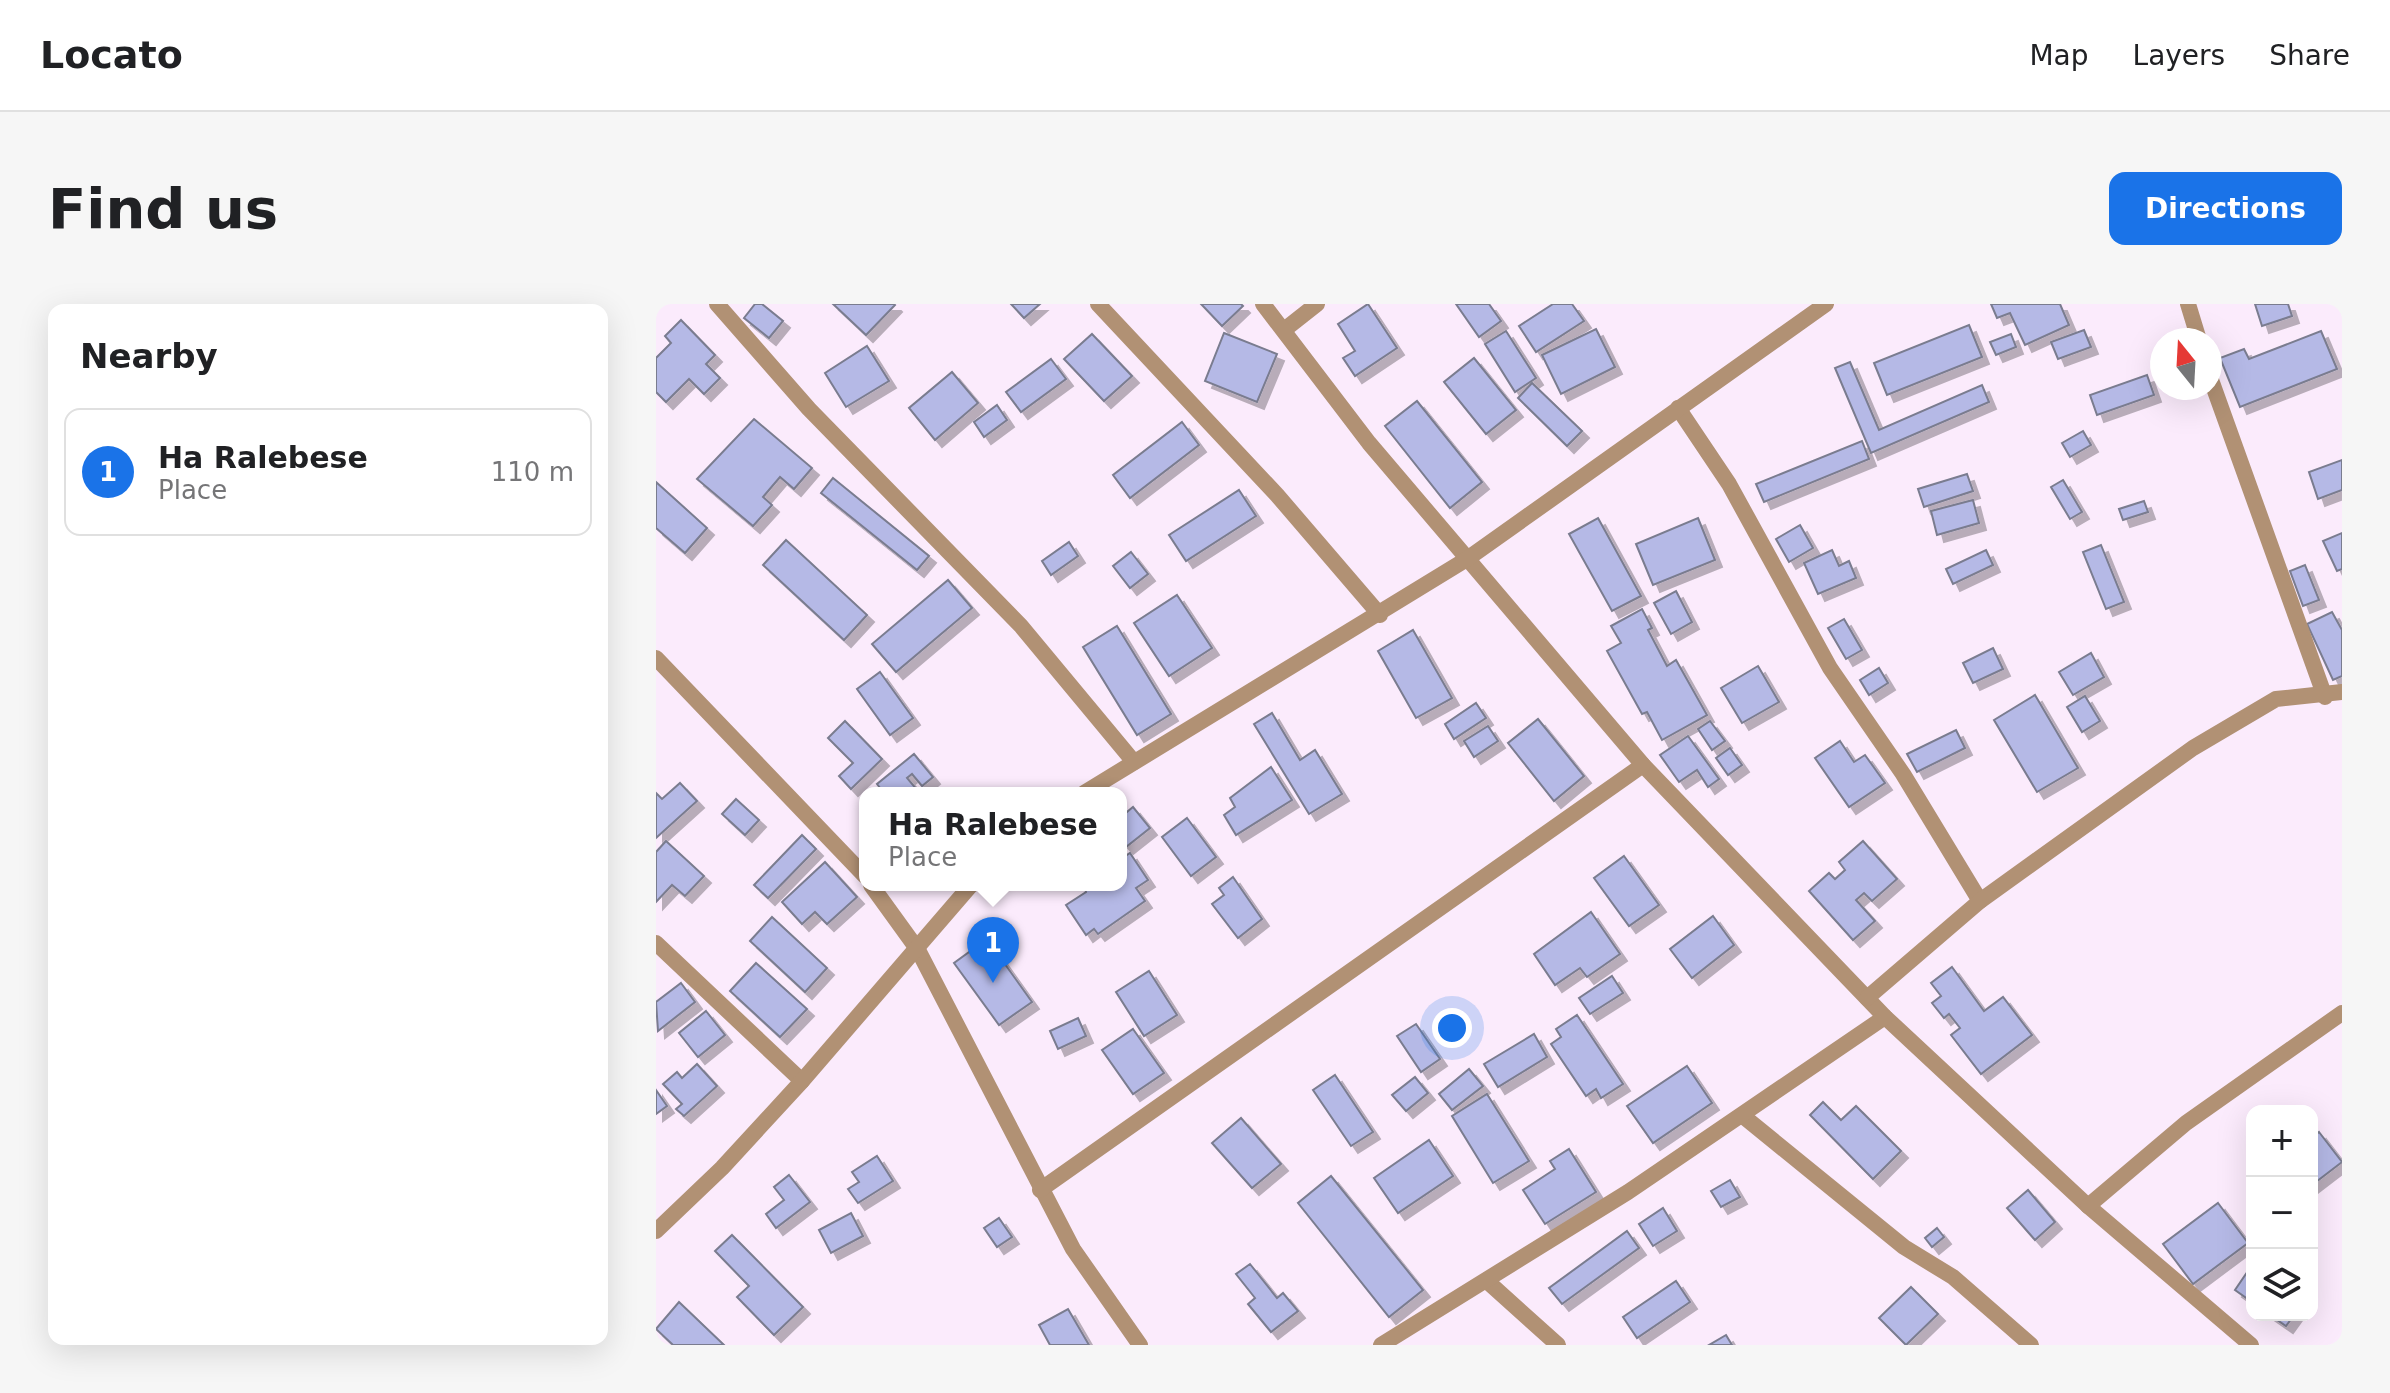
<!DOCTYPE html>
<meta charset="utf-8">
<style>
:root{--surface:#fff;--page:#f6f6f6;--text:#202124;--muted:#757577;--line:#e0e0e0;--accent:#1a73e8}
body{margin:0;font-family:"DejaVu Sans",sans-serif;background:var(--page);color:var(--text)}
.controls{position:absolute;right:24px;bottom:24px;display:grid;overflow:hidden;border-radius:16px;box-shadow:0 8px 32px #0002}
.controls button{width:72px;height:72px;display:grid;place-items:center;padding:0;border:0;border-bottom:2px solid var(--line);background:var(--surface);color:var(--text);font:40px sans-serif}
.compass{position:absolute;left:1494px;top:24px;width:72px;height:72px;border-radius:50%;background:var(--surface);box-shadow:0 8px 32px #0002;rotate:342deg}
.you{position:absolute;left:796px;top:724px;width:28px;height:28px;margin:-20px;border:6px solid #fff;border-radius:50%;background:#1a73e8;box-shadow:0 0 0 12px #1a73e833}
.badge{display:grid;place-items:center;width:52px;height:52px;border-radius:50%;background:var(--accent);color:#fff;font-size:26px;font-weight:700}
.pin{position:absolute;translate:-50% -66px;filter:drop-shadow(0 2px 4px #0008)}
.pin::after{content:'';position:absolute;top:42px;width:28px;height:24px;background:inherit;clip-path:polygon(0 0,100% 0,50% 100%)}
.popup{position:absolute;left:203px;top:483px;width:268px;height:104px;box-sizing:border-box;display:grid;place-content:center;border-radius:16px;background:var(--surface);filter:drop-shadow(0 2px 6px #0005);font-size:26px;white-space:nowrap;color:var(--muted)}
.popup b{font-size:30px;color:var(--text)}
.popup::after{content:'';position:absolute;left:50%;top:100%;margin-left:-16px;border:16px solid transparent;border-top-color:var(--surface)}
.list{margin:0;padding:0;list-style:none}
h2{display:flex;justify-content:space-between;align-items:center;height:104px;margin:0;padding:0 32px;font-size:34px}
h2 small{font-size:26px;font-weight:400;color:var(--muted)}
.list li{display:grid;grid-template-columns:52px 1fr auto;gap:24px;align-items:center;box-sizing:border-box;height:128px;margin:0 16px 16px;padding:0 16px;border:2px solid var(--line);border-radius:16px}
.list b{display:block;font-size:30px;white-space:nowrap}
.list p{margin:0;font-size:26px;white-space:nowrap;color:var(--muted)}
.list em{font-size:26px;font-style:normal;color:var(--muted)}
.icon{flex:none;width:44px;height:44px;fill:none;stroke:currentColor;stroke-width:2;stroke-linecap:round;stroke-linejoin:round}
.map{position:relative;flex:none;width:1686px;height:1041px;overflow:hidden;border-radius:16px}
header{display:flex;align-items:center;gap:48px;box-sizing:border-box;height:112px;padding:0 40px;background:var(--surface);border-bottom:2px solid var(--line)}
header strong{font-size:38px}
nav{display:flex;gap:44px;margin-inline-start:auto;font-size:28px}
.intro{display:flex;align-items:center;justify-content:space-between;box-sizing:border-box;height:192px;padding:0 48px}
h1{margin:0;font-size:56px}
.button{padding:20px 36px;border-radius:16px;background:var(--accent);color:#fff;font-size:28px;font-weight:700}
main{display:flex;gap:48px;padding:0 48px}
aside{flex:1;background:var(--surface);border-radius:16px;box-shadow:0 8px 32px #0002}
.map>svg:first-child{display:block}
.building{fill:#b5b9e6;stroke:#7a7c8f;stroke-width:2;filter:url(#shadow)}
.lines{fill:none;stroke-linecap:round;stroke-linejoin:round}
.service{stroke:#b19174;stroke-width:16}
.minor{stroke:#b19174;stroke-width:16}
</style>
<header>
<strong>Locato</strong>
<nav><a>Map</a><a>Layers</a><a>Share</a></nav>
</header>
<div class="intro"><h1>Find us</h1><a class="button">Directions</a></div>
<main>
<aside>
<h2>Nearby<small></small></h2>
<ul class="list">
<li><span class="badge">1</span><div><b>Ha Ralebese</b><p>Place</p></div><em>110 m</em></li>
</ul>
</aside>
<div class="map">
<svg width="1686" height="1041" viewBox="0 0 1686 1041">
<defs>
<filter id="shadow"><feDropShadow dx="7" dy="7" stdDeviation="0" flood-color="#0004"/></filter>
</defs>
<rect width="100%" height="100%" fill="#fbebfc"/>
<g class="building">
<path d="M99,0H106L127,17L113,34L88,14Z"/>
<path d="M177,0H238L239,1L210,31Z"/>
<path d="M355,0H384L368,14Z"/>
<path d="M545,0H585L587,2L566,22Z"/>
<path d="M712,0L741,44L699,72L687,54L699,47L682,20Z"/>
<path d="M800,0H833L845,17L823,33Z"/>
<path d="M897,0H916L928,17L880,48L863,22Z"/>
<path d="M1335,0H1404L1413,21L1369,41L1354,9L1341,14Z"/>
<path d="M1599,0H1632L1636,12L1606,22Z"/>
<path d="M25,16L59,51L50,60L64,74L48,90L33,75L10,98L0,88V54L15,39L9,32Z"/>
<path d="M1313,21L1326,53L1231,91L1218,59Z"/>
<path d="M940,25L959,63L905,90L886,51Z"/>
<path d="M1428,26L1435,43L1402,55L1395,38Z"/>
<path d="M850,27L880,74L859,88L829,40Z"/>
<path d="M1665,27L1681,65L1584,103L1564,54L1588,45L1593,55Z"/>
<path d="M568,29L621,50L601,98L549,77Z"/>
<path d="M436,30L476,72L448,97L408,55Z"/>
<path d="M1355,30L1360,43L1340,51L1334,38Z"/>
<path d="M211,42L233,77L190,103L169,69Z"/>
<path d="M818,54L860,106L830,130L788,78Z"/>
<path d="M395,55L410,75L365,108L350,88Z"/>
<path d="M1194,58L1223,126L1326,81L1333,98L1215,149L1179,64Z"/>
<path d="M296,68L322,99L279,136L253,104Z"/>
<path d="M1491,71L1498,91L1441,111L1434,91Z"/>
<path d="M876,79L926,127L911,142L862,94Z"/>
<path d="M761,97L826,178L794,204L729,122Z"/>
<path d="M341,101L351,116L328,133L318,118Z"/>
<path d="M98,115L156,164L138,185L124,173L107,193L116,201L97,222L41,175Z"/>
<path d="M526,118L543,141L474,194L457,171Z"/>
<path d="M1427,127L1435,141L1414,153L1406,139Z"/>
<path d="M1206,137L1213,155L1108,198L1100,180Z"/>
<path d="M1686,156V186L1662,195L1653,168Z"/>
<path d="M1311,170L1317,187L1268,203L1262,185Z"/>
<path d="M177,174L273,252L261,266L165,189Z"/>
<path d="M1407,176L1426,208L1414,215L1395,183Z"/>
<path d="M0,178L51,224L29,249L0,224Z"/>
<path d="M583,186L600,212L530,257L513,231Z"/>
<path d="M1317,196L1323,219L1281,231L1275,207Z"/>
<path d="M1488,197L1492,208L1467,216L1463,205Z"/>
<path d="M942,214L985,292L956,307L913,230Z"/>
<path d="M1042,214L1059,256L997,281L980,240Z"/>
<path d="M1144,221L1157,244L1133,258L1120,235Z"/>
<path d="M1686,229V265L1681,267L1667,237Z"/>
<path d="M130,236L211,311L188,336L107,261Z"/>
<path d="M413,238L422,252L395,271L386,257Z"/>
<path d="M1445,241L1468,298L1450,305L1427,248Z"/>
<path d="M1176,246L1183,262L1193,257L1200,274L1162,290L1148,259Z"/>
<path d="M1330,246L1337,261L1297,280L1290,265Z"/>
<path d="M475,248L492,270L474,284L457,262Z"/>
<path d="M1649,261L1663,296L1647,302L1634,267Z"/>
<path d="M292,276L316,304L240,368L216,340Z"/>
<path d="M1020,287L1036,318L1015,330L998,299Z"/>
<path d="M521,291L556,344L513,372L478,319Z"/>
<path d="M986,305L996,324L992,326L1011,362L1020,356L1051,411L1006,436L991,408L986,410L951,347L965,339L955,322Z"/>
<path d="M1676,308L1686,326V372L1677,376L1651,320Z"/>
<path d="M1188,315L1206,346L1190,355L1172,324Z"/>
<path d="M461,322L515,410L481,431L427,343Z"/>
<path d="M757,326L796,394L760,414L722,347Z"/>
<path d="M1337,344L1347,365L1317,379L1307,359Z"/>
<path d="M1435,349L1448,373L1417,391L1403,368Z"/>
<path d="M1102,362L1123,398L1086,419L1065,384Z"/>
<path d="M1223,364L1232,379L1213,391L1204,376Z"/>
<path d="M224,368L257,414L234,431L201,385Z"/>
<path d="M1379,391L1422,464L1381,488L1338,416Z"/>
<path d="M1429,392L1444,417L1426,428L1411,403Z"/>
<path d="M820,399L830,414L798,435L789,420Z"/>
<path d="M616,409L644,456L659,446L686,490L653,510L598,420Z"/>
<path d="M882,415L928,472L898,497L852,439Z"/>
<path d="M189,417L226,455L195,485L183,472L197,459L172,434Z"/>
<path d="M1054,417L1069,437L1056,446L1042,425Z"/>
<path d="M832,422L842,437L818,453L808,437Z"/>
<path d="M1300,426L1309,444L1261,468L1251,450Z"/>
<path d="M1032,432L1063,475L1052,483L1041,466L1023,478L1004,451Z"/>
<path d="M1184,437L1198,458L1209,451L1229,479L1193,503L1159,454Z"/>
<path d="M1074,444L1086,461L1072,471L1060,454Z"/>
<path d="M258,450L277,473L266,482L256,470L251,474L262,487L259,489H228L221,480Z"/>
<path d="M615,463L636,496L580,531L568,511L579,503L574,494Z"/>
<path d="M24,479L41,497L0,534V489L6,495Z"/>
<path d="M80,495L103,516L89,531L66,510Z"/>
<path d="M477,503L494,524L470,543L465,537V513Z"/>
<path d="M531,514L560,553L535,572L506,533Z"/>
<path d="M146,531L160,545L112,594L98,581Z"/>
<path d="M10,537L48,572L29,592L16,581L0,598V548Z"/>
<path d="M1207,537L1241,575L1216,597L1208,589L1200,596L1219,617L1197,636L1153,587L1173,569L1179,575L1189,566L1183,558Z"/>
<path d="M474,549L492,576L480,584L489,597L442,630L438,625L430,631L410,601L430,588L428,581H465V555Z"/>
<path d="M968,552L1003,601L973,622L938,574Z"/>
<path d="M169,558L201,593L171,620L159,608L146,620L126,598Z"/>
<path d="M577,573L606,615L582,634L556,600L568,591L563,584Z"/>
<path d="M935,608L964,650L931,673L924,664L899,681L878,650Z"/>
<path d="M1057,612L1078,641L1036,674L1014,645Z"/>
<path d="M116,613L171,664L149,688L94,637Z"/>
<path d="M331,635L376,698L343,721L298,659Z"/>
<path d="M100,659L151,705L124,733L74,687Z"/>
<path d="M1296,663L1328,707L1347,693L1376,731L1325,770L1295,731L1304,724L1293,710L1288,714L1276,699L1285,692L1275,679Z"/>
<path d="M493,667L521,711L488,732L460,688Z"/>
<path d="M956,672L967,689L934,710L923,694Z"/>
<path d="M25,679L39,698L2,727L0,698Z"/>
<path d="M50,707L69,731L42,753L23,729Z"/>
<path d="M921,711L967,780L945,794L940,785L930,792L895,740L905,733L900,725Z"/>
<path d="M422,714L430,732L402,745L394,727Z"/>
<path d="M760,720L784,755L765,768L741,732Z"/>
<path d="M477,725L508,769L477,790L446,746Z"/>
<path d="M878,730L891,753L842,783L828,760Z"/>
<path d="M41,760L61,782L28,812L20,805L26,800L7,780L21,768L26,774Z"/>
<path d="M1031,762L1056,799L997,839L971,802Z"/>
<path d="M813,765L827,782L796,806L783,790Z"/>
<path d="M679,771L717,828L695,842L657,786Z"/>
<path d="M759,773L772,789L750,807L736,791Z"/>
<path d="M0,786L11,802L0,810Z"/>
<path d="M831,790L873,857L837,879L796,812Z"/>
<path d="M1167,798L1185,816L1200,802L1245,847L1217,875L1154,811Z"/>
<path d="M585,814L625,860L596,884L556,839Z"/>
<path d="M1663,828L1686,858L1656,881V834Z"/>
<path d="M773,836L797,872L742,909L718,874Z"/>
<path d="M913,845L940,888L889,920L867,886L899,865L894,857Z"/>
<path d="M221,852L237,877L202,899L192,885L203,878L196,868Z"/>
<path d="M133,871L154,898L120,924L110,910L128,896L118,883Z"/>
<path d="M675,872L767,986L733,1013L642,899Z"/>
<path d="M1074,876L1084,893L1065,903L1055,887Z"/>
<path d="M1372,886L1399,918L1379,936L1351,904Z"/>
<path d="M1562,899L1592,939L1537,980L1507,940Z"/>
<path d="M1007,904L1021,927L997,942L983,920Z"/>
<path d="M195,909L207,932L175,949L163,926Z"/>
<path d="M343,914L356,933L341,943L328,924Z"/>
<path d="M1281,924L1288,933L1276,943L1269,934Z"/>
<path d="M971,927L983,944L906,1000L893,984Z"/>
<path d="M76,931L147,1003L118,1031L81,993L93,982L59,947Z"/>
<path d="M594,960L621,994L627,989L642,1007L615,1028L592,1000L599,994L580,970Z"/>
<path d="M1596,961V998L1579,986Z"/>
<path d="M1020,977L1034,998L981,1034L967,1013Z"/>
<path d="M1255,983L1282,1010L1250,1041L1223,1014Z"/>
<path d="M23,998L68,1041H17L0,1025Z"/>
<path d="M412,1005L433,1041H394L383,1021Z"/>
<path d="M1614,1011H1638L1630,1022Z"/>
<path d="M1070,1031L1076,1041H1053Z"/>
</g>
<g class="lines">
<g class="service">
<path d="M61,0L153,105L365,322L478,458"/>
<path d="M442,0L621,191L724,311"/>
<path d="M1532,0L1543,36"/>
<path d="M628,26L661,0"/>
<path d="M1554,73L1669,393"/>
<path d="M0,639L146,777"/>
</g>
<g class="minor">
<path d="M607,0L713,139L987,461L1229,713L1432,902L1595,1041"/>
<path d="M1022,104L1073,180L1174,364L1247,470L1324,597"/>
<path d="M0,354L209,572"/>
<path d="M428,489L811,255L1170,0"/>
<path d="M215,581L262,646L417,945L484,1041"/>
<path d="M1211,694L1324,597L1537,444L1620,395L1686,388"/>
<path d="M1087,812L1248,943L1297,973L1375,1041"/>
<path d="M384,886L987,461"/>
<path d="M1432,902L1530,819L1686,709"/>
<path d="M0,927L66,864L146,777L315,581"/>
<path d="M832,978L902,1041"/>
<path d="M725,1041L972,888L1229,713"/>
</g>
</g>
</svg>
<div class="controls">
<button>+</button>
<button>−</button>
<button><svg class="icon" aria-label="layers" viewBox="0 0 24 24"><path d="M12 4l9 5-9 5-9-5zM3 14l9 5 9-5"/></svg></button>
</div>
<svg class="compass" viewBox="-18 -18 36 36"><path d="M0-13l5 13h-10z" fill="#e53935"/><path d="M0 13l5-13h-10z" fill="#757577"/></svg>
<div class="you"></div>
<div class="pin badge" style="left:337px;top:679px">1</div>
<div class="popup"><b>Ha Ralebese</b>Place</div>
</div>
</main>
